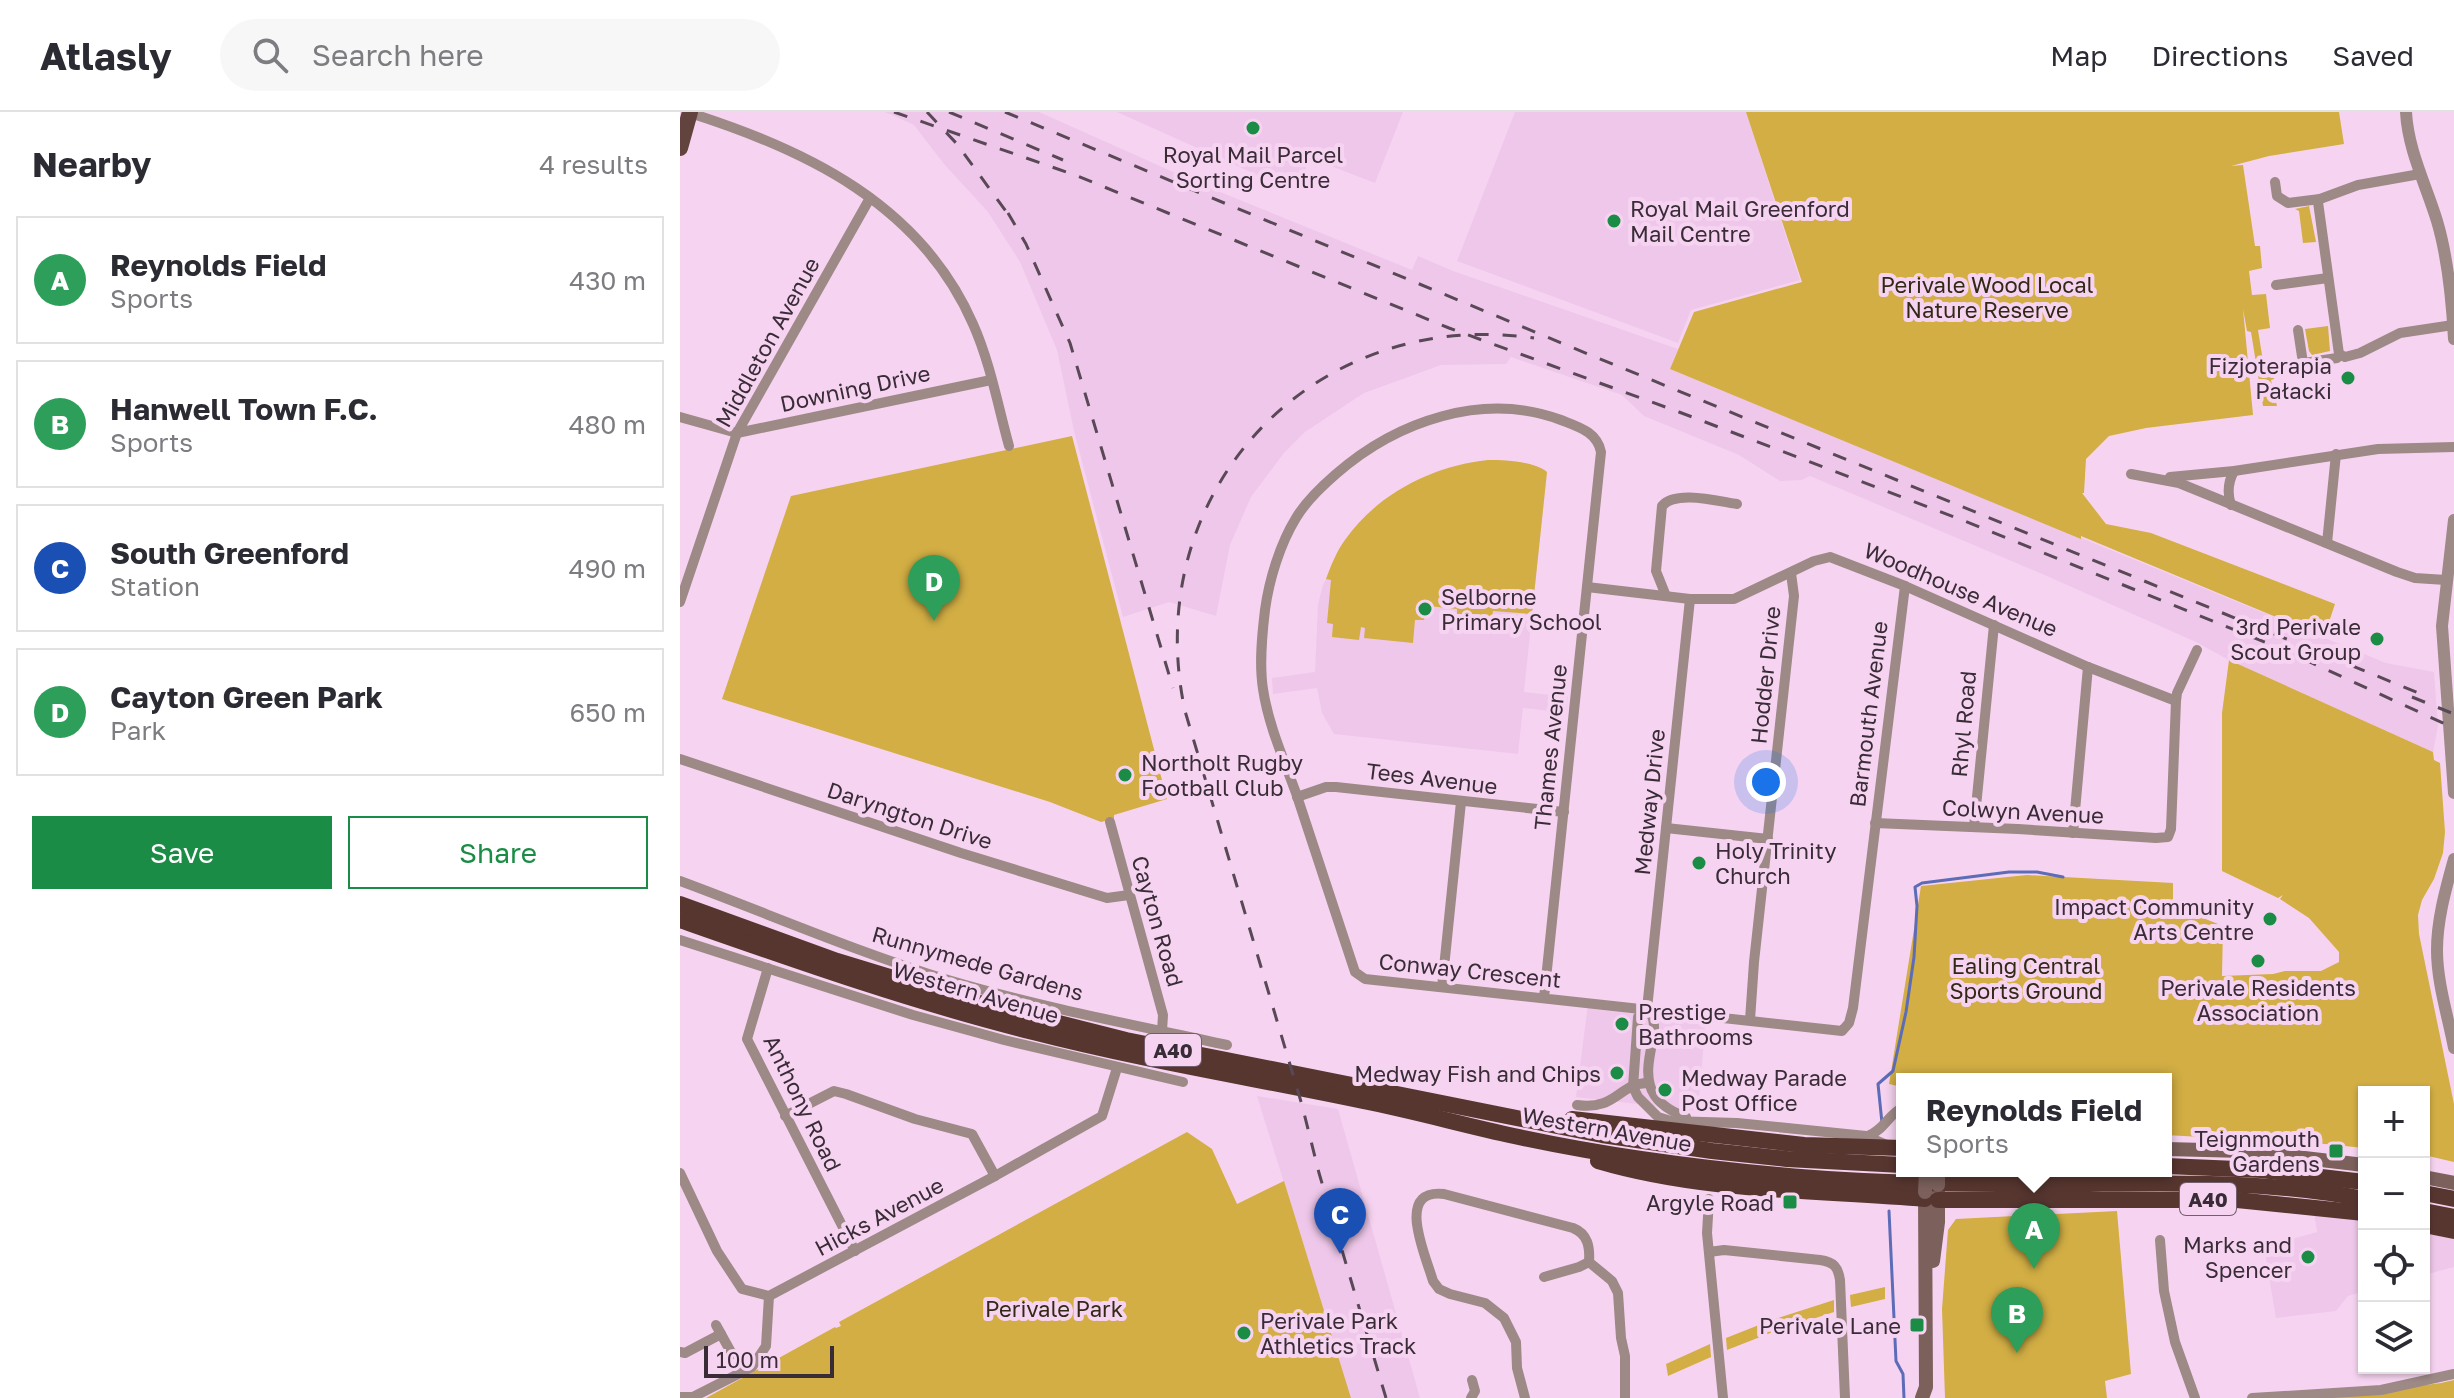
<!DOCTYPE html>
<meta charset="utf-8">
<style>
:root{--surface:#fff;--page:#f7f7f7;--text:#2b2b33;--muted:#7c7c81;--line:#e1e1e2;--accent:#1b8c45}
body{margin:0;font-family:"Golos Text",sans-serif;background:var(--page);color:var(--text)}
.controls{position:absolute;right:24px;bottom:24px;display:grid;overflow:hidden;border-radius:0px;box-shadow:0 2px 6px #0004}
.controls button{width:72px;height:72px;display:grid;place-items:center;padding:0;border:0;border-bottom:2px solid var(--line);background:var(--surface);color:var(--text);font:40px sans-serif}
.scale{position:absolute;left:24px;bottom:20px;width:130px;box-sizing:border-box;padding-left:8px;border:4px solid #392c37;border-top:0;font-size:22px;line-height:28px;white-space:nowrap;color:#392c37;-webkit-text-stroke:6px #f6d4f1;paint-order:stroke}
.you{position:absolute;left:1086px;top:670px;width:28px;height:28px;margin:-20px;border:6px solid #fff;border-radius:50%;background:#1a73e8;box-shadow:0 0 0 12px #1a73e833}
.badge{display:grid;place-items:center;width:52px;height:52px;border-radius:50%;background:var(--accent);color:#fff;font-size:26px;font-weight:700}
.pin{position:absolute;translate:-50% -66px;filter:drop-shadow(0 2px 4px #0008)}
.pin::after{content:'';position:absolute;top:42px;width:28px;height:24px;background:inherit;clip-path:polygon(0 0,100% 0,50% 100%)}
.popup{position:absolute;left:1216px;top:961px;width:276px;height:104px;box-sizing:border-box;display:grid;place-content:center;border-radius:0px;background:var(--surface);filter:drop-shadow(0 2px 6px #0005);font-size:26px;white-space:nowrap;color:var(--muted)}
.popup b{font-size:30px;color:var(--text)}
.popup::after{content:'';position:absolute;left:50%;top:100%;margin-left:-16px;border:16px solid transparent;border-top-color:var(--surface)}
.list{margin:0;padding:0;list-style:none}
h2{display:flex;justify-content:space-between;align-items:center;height:104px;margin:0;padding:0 32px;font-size:34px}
h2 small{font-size:26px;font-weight:400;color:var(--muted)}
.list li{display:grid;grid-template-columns:52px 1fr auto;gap:24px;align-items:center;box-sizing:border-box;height:128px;margin:0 16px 16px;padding:0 16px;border:2px solid var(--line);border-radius:0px}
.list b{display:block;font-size:30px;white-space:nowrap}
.list p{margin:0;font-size:26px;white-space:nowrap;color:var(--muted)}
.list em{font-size:26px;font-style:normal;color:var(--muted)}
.actions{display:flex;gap:16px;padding:24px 32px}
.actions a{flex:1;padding:18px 0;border:2px solid var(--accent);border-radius:0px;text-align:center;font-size:28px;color:var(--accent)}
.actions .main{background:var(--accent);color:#fff}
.icon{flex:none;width:44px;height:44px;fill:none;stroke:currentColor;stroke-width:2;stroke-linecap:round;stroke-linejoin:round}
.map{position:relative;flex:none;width:1774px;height:1286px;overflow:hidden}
header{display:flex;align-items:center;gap:48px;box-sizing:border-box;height:112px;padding:0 40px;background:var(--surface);border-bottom:2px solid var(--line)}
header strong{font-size:38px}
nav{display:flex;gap:44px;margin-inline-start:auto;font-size:28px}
.search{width:560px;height:72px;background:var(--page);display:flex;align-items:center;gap:20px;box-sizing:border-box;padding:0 28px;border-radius:44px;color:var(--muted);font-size:30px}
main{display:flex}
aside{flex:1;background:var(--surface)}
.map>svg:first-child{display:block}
.built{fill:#efc7ea}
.green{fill:#d2ae44}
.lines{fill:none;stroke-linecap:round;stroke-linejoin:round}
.stream{stroke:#5d6cb6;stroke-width:3}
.minor{stroke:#9d8986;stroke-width:10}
.tertiary{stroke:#9d8986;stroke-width:12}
.secondary{stroke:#7b605b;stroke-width:14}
.primary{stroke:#63433d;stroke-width:16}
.trunk{stroke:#583630;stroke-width:16}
.rail{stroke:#594856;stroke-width:3;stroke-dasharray:14 14;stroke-linecap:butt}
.secondary-bridge{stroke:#7b605b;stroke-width:14}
.poi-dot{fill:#1b8c45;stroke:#f6d4f1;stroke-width:3}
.labels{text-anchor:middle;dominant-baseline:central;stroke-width:8;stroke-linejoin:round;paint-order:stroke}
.shield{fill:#f6d4f1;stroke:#725e6f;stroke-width:2}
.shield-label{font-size:20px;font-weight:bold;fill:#392c37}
.poi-label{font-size:22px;fill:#392c37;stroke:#f6d4f1;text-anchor:end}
.park-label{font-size:22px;fill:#312914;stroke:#f6d4f1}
.street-label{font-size:22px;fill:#392c37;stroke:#f6d4f1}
</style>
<header>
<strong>Atlasly</strong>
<div class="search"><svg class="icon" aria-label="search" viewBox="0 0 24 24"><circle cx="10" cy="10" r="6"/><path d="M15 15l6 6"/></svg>Search here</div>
<nav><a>Map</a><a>Directions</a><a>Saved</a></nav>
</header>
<main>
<aside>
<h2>Nearby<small>4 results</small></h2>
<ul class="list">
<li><span class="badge" style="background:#2e9e5b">A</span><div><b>Reynolds Field</b><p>Sports</p></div><em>430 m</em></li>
<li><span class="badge" style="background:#2e9e5b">B</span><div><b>Hanwell Town F.C.</b><p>Sports</p></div><em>480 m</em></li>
<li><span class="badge" style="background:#1a4fb4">C</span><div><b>South Greenford</b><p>Station</p></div><em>490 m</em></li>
<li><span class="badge" style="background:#2e9e5b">D</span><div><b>Cayton Green Park</b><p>Park</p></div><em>650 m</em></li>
</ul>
<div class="actions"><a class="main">Save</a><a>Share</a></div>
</aside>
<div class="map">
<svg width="1774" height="1286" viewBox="0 0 1774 1286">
<rect width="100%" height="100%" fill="#f6d4f1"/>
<g class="built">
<path d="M205,0H359L518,71L732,158L738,144L773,159L998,237L990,257L1706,551L1754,560L1758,614L1753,640L1549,548L1516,530L1360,461L1130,364L1122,368L1100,369L1059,343L964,304L942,283L831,245L826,252L761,253L720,268L684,281L625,320L604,341L571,385L550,433L536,504L489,490L443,505L394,319L377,238L340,150L308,100L264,52L234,13Z"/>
<path d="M437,0H723L695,71L630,46L618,77L586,67Z"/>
<path d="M835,0H1066L1120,168L1011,198L998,231L777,149Z"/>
<path d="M819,348L847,352L864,357L867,360L844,580L888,585L886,601L843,596L838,642L654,622L642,601L637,576L593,582L592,566L635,560L638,492L643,473L665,427L684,407L710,384L757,359L783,352Z"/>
<path d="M908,892L1026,905L1018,999L896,985Z"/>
<path d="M577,984L658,997L740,1286H671Z"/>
<path d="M1634,1101L1684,1109V1179L1668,1184L1656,1199L1596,1206L1584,1135L1637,1120Z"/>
<path d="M1744,1121L1774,1127V1155L1744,1163Z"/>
</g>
<g class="green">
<path d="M1066,0H1659L1664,32L1589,44L1551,54L1563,53L1575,134H1580L1582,156L1569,159L1572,183L1586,182L1590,216L1578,218L1583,249L1594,248V267L1591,268L1597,294H1583L1571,220L1567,219L1563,197L1573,303L1466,316L1429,324L1406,347L1404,381H1402L1426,412L1471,421L1655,492L1644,525L1401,424V427L990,257L1014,200L1122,170Z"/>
<path d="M1629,94L1636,130L1623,131L1619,99L1615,97Z"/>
<path d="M1648,214L1650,239L1632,243L1629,239L1625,217Z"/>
<path d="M392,324L487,687L434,703V707L421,710L370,690L42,587L111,384Z"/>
<path d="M808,348C826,348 853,349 867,360L852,502L813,499L812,505L777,502V497L748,494L744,508H735L733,531L684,526L685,516L681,515L679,528L652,525L653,512L647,511L651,468L646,467C651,454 656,440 665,428C698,381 753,354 808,348Z"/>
<path d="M1549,548L1753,640L1754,648L1760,651L1765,720L1763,741L1754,767L1742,788L1738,803L1739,822L1774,992V1050L1744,1043V980H1684V1036L1645,1032L1486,1023V967H1222V975L1209,972L1241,774L1347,763L1493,771V794L1543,814L1542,864L1593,862L1605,859H1641L1659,850V840L1629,806L1600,787L1603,783L1598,786L1542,759V601Z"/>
<path d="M507,1020L532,1037L557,1092L604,1069L671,1286H26L155,1215L156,1216L161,1214L159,1210Z"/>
<path d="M1437,1099L1451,1262L1425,1269L1427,1286H1265L1262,1197L1268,1118L1276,1107Z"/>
<path d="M1205,1175V1187L1171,1195L1170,1183Z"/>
<path d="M1154,1188V1200L1093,1220L1047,1238L1046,1226L1089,1209Z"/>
<path d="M1030,1232L1031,1245L988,1264L986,1252Z"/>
<path d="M1774,1268V1286H1641L1761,1271Z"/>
</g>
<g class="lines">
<g class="stream">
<path d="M1202,1011L1198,972L1213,959L1226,900L1234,845L1237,794L1235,775L1242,771L1329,760H1357L1383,765"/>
<path d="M1209,1099L1216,1249L1223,1262L1224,1286"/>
</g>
<g class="minor">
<path d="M10,1C127,38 241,93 293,212C310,250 318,294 329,334"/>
<path d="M1740,62L1678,73L1640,87L1638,90L1659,242L1665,245L1680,241L1720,221L1773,213"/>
<path d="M1595,70L1597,84L1608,91L1640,87"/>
<path d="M1596,173L1648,166"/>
<path d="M1618,218L1623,251"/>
<path d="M1598,255L1657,246L1660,243"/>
<path d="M0,305L57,321L311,268"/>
<path d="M1451,362L1499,371L1717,460L1735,466L1766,468"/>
<path d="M1490,365L1554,359L1698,337L1774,335"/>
<path d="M1551,393C1547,381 1548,370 1554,359"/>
<path d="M1647,431L1656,342"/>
<path d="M907,475L1010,487H1054L1134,449L1150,445L1225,474L1408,555L1496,589"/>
<path d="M986,484L976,459L982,394C995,378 1037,389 1057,392"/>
<path d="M0,490L57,321L190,86"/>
<path d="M0,647L281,741L427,786L449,783"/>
<path d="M617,685L646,675H656L884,700"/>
<path d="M430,710L483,903L482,919"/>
<path d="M1195,711L1338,717L1476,726L1488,725L1491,717L1496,589L1497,581L1517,538"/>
<path d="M1294,715L1314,513"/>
<path d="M986,716L1088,727"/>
<path d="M1393,721L1408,555"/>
<path d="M0,769C89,802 177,840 268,868C360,895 454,913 547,933"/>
<path d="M0,828L233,903L324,928L503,970"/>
<path d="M88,856L67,927L175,1139"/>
<path d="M762,875L781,690"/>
<path d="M864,886L921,340C917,320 899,315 881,308C803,279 717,309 656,362C641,375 626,389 616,406C600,432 589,468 585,498C582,523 579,552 583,577C588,612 604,648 616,681C636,740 655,800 675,860L685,867L1162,919L1169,911L1173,896L1225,474"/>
<path d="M967,897L1010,487"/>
<path d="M967,897L958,905L953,975L958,985L978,1005L991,1009L1057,1011L1186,1024L1207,1033"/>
<path d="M967,897C993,919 933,979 1006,1005"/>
<path d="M1070,908L1074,850L1114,484L1111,461"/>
<path d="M897,993C937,999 939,970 969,971"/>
<path d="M105,1004L154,979L166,982L235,1007L292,1022L315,1064"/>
<path d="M1188,1024C1204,1018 1208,1003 1222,996"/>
<path d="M0,1061L37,1139L62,1177L89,1184L315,1064L422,1004L437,956"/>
<path d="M1029,1087L1027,1121L1043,1286"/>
<path d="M1480,1128L1484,1179L1495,1230L1515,1286"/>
<path d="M1029,1140L1044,1138L1140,1148C1154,1150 1158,1155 1160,1168L1165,1286"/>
<path d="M864,1165L899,1155L909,1150"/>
<path d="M36,1213L52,1242"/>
<path d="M0,1240L5,1241L41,1222"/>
<path d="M0,1285H13L72,1255L86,1234L89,1184"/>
<path d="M791,1286L795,1279L792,1268"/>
<path d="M845,1286L837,1256L836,1230L824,1206L805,1191L770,1182L759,1177L753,1169C746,1144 714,1076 764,1082L893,1116C908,1122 910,1135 909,1150L932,1169L938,1181L941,1226L945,1244V1286"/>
<path d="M1572,1286L1701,1278L1774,1262"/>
</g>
<g class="tertiary">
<path d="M1726,0C1728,38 1746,73 1757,109C1768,146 1772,188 1774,227"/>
<path d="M1774,408L1762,514L1774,681"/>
<path d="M1774,747C1766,776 1757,807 1757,838C1757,871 1768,904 1774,936"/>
</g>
<g class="secondary">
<path d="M1486,1037L1564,1039L1684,1053"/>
<path d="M1744,1065L1774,1071"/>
<path d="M1253,1149L1258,1110V1078"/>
<path d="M1242,1286L1246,1275L1245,1080"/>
</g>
<path class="primary" d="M0,36L10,0"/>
<g class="trunk">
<path d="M0,792L157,849L272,884L446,928L922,1023L1032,1039L1107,1047L1222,1053"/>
<path d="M0,808C117,849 233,890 353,920C462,948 573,966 683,989C734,999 783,1013 834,1024C921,1043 1010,1055 1098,1063C1202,1073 1305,1072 1409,1072C1501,1071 1593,1069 1684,1087"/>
<path d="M892,1007L1124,1033L1222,1036"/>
<path d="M918,1049C1023,1080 1136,1078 1245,1087"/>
<path d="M1486,1054L1581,1058L1684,1070"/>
<path d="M1744,1081L1774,1087"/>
<path d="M1258,1088H1557L1684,1101"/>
<path d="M1744,1099L1774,1105"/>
<path d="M1744,1113L1774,1119"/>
</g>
<g class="rail">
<path d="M214,0L395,63L769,216L999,300L1277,406L1597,535L1774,616"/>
<path d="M247,0L277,32L333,109"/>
<path d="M269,0L383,48"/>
<path d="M325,0L908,242L1746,584"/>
<path d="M328,101L346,132L390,231L493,576"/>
<path d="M1732,585L1774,602"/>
<path d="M706,1286L639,1061L622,993L505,599C458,380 633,194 854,226"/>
</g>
<g class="secondary-bridge">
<path d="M1258,1073V1059"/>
<path d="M1245,1080L1246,1059"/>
</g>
</g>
<g class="poi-dot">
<circle cx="573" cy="16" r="8"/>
<circle cx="934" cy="109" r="8"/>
<circle cx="1668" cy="266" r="8"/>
<circle cx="745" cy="497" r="8"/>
<circle cx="1697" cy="527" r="8"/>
<circle cx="445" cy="663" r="8"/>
<circle cx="1019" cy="751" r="8"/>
<circle cx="1590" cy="807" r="8"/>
<circle cx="1578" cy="849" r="8"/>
<circle cx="942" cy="912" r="8"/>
<circle cx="937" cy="961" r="8"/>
<circle cx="985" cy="978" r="8"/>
<rect x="1648" y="1031" width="16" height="16" rx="4"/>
<rect x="1102" y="1082" width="16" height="16" rx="4"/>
<circle cx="1628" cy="1145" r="8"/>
<rect x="1229" y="1205" width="16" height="16" rx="4"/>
<circle cx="564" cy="1221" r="8"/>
</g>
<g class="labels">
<g class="shield">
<rect x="465" y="922" width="56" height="32" rx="6"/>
<rect x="1500" y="1071" width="56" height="32" rx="6"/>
</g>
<g class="shield-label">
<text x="493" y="938">A40</text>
<text x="1528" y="1087">A40</text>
</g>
<g class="poi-label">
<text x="573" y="42" text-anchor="middle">Royal Mail Parcel<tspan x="573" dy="25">Sorting Centre</tspan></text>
<text x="950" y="96" text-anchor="start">Royal Mail Greenford<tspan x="950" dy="25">Mail Centre</tspan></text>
<text x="1652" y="253">Fizjoterapia<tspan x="1652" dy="25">Pałacki</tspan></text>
<text x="761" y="484" text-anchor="start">Selborne<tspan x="761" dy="25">Primary School</tspan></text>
<text x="1681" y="514">3rd Perivale<tspan x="1681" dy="25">Scout Group</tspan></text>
<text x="461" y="650" text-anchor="start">Northolt Rugby<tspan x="461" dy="25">Football Club</tspan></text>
<text x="1035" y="738" text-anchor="start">Holy Trinity<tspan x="1035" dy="25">Church</tspan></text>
<text x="1574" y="794">Impact Community<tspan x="1574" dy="25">Arts Centre</tspan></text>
<text x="1578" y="875" text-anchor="middle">Perivale Residents<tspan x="1578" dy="25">Association</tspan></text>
<text x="958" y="899" text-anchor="start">Prestige<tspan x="958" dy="25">Bathrooms</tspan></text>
<text x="921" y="961">Medway Fish and Chips</text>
<text x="1001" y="965" text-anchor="start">Medway Parade<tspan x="1001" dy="25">Post Office</tspan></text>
<text x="1640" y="1026">Teignmouth<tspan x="1640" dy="25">Gardens</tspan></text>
<text x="1094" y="1090">Argyle Road</text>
<text x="1612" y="1132">Marks and<tspan x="1612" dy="25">Spencer</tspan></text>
<text x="580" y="1208" text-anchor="start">Perivale Park<tspan x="580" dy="25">Athletics Track</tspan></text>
<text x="1221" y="1213">Perivale Lane</text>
</g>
<g class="park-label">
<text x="1307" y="172">Perivale Wood Local<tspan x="1307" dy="25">Nature Reserve</tspan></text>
<text x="1346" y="853">Ealing Central<tspan x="1346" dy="25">Sports Ground</tspan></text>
<text x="374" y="1196">Perivale Park</text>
</g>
<g class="street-label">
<text transform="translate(87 230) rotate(-61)">Middleton Avenue</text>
<text transform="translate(175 276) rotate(-12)">Downing Drive</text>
<text transform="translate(1281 477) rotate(23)">Woodhouse Avenue</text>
<text transform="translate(1085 563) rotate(-84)">Hodder Drive</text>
<text transform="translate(1188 602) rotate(-83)">Barmouth Avenue</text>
<text transform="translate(1283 612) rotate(-85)">Rhyl Road</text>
<text transform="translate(870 635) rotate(-84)">Thames Avenue</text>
<text transform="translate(752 666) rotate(7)">Tees Avenue</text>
<text transform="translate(969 690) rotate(-84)">Medway Drive</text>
<text transform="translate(1343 699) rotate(3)">Colwyn Avenue</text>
<text transform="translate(230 703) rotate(18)">Daryngton Drive</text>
<text transform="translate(478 809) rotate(74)">Cayton Road</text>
<text transform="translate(298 851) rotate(16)">Runnymede Gardens</text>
<text transform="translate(790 858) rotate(6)">Conway Crescent</text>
<text transform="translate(296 880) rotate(16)">Western Avenue</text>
<text transform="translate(123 991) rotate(64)">Anthony Road</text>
<text transform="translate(927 1017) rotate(10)">Western Avenue</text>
<text transform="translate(199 1104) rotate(-28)">Hicks Avenue</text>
</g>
</g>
</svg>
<div class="controls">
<button>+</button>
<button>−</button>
<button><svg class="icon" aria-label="locate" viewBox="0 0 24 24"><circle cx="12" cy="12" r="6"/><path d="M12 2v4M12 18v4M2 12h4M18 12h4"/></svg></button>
<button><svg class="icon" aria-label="layers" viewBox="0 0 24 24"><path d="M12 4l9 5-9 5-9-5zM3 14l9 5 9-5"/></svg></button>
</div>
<div class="scale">100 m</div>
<div class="you"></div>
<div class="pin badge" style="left:1354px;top:1157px;background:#2e9e5b">A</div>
<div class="popup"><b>Reynolds Field</b>Sports</div>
<div class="pin badge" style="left:1337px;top:1241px;background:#2e9e5b">B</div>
<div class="pin badge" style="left:660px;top:1142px;background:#1a4fb4">C</div>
<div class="pin badge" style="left:254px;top:509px;background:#2e9e5b">D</div>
</div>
</main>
